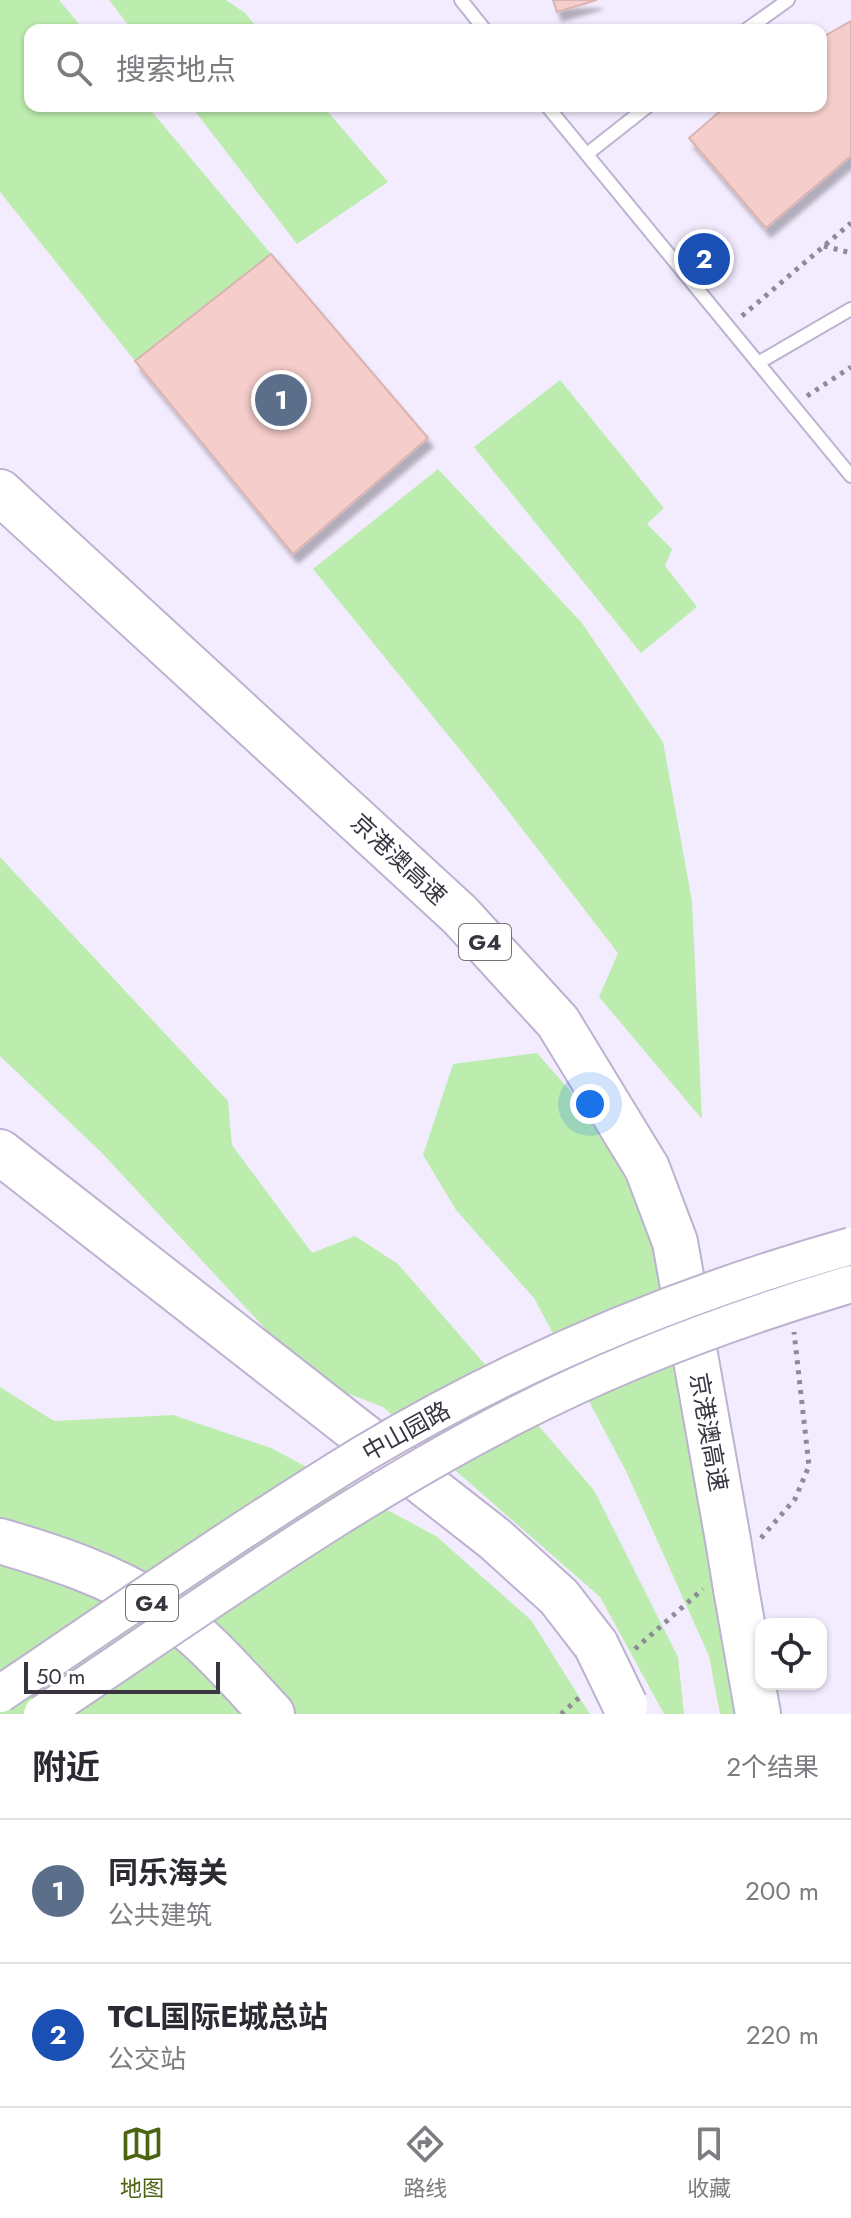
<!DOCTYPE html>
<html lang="zh">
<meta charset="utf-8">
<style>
:root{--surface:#fff;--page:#f7f7f7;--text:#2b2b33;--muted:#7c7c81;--line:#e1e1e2;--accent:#4c6412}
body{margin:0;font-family:Jost,"Noto Sans SC",sans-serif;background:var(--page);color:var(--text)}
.controls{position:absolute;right:24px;bottom:24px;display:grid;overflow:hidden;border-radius:16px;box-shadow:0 2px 6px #0004}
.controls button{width:72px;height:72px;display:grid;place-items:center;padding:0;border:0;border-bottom:2px solid var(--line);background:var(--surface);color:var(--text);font:40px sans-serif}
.scale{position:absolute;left:24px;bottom:20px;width:196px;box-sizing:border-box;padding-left:8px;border:4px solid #393440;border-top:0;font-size:22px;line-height:28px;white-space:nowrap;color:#393440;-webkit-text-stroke:6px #fff;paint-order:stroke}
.you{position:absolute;left:590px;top:1104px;width:28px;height:28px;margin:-20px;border:6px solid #fff;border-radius:50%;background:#1a73e8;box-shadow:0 0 0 12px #1a73e833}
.badge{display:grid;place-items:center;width:52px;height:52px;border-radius:50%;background:var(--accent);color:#fff;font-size:26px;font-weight:700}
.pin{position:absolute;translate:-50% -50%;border:4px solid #fff;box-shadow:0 2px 8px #0006}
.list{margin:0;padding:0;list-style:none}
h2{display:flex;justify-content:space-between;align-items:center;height:104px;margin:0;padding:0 32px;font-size:34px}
h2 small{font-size:26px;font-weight:400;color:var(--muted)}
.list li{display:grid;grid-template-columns:52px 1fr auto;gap:24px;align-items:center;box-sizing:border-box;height:144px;padding:0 32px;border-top:2px solid var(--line)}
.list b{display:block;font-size:30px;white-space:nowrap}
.list p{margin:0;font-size:26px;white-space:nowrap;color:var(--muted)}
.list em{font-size:26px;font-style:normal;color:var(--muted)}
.icon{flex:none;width:44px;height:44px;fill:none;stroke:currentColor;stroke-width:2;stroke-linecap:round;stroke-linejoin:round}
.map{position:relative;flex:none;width:851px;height:1714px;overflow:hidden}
.search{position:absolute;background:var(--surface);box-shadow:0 2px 6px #0004;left:24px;right:24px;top:24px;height:88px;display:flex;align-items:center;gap:20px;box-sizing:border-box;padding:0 28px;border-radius:16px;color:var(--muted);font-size:30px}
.sheet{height:392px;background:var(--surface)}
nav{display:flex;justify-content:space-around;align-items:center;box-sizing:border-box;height:112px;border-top:2px solid var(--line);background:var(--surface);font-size:22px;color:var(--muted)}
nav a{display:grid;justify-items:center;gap:4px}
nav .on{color:var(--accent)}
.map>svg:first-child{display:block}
.green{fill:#bcedae}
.building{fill:#f5cdca;stroke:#d9b4b2;stroke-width:2;filter:url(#shadow)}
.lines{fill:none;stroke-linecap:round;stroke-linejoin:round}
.lane-casing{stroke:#bdb2cf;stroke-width:16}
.highway-casing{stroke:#bdb2cf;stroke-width:48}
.path{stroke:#8f8998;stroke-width:5;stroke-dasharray:4 6;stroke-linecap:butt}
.lane{stroke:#fff;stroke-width:12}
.highway{stroke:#fff;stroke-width:44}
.secondary-bridge-casing{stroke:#bdb2cf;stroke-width:40;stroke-linecap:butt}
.highway-bridge-casing{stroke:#bdb2cf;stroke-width:48;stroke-linecap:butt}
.secondary-bridge{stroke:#fff;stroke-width:36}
.highway-bridge{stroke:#fff;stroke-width:44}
.labels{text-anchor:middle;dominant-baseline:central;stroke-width:7;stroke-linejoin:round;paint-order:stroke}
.shield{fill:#fff;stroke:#747179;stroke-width:2}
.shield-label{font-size:22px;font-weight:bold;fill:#393440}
.street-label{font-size:24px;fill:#393440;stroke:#fff}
</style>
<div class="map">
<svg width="851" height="1714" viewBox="0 0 851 1714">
<defs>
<filter id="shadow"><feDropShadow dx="5" dy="9" stdDeviation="2" flood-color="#0004"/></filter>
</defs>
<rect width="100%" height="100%" fill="#f3ecff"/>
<g class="green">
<path d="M0,0H59L84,30H30V106H147L271,254L135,361L0,192Z"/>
<path d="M109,0H226L245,13L259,30H132Z"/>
<path d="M191,106H323L388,182L297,244Z"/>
<path d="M560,380L664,508L647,524L672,549L665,566L697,607L641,653L474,447Z"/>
<path d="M438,469L582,623L663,742L692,901L702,1119L599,997L618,953L478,772L313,569Z"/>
<path d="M0,857L228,1101L232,1145L312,1253L355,1236L398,1264L594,1490L678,1657L684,1714H664L600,1597L383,1407L313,1380L101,1152L0,1056Z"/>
<path d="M537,1053L572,1093L634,1188L655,1249L740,1714H720L709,1656L626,1471L534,1298L456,1210L423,1155L453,1064Z"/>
<path d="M0,1387L54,1421L173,1415L271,1448L436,1536L531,1620L590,1714H0Z"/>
</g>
<g class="building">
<path d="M553,0H597L557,12Z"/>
<path d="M851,21V156L766,228L689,138L726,106H821V38Z"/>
<path d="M271,254L428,438L293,554L135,361Z"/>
</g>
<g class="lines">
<g class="lane-casing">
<g id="lane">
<path d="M461,0L485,30"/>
<path d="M746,30L788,0"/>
<path d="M547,106L851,476"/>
<path d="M587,154L648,106"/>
<path d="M758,363L851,309"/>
</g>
</g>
<g class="highway-casing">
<g id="highway">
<path d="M0,492L460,915L558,1022L647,1168L675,1242L728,1540"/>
<path d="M0,1152L495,1539L559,1597L596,1645"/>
<path d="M0,1541C55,1557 112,1576 160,1607C202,1635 238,1678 272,1714"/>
<path d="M736,1589L758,1714"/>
</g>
</g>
<g class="path">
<path d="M824,246L851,253"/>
<path d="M742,316L851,223"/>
<path d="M807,396L851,367"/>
<path d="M761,1538L795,1499L809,1466L794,1332"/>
<path d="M635,1649L703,1589"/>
<path d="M561,1714L582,1695"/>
</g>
<use href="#lane" class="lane"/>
<use href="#highway" class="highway"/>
<g class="secondary-bridge-casing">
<g id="secondary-bridge">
<path d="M0,1694C120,1613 239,1530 363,1454C515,1363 681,1294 851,1246"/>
<path d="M42,1714C198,1610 351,1499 518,1414C625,1359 737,1318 851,1284"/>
</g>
</g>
<g class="highway-bridge-casing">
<g id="highway-bridge">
<path d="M728,1540L736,1589"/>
<path d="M596,1645L625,1705"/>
</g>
</g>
<use href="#secondary-bridge" class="secondary-bridge"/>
<use href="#highway-bridge" class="highway-bridge"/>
</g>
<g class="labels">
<g class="shield">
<rect x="459" y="924" width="52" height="36" rx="6"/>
<rect x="126" y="1585" width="52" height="36" rx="6"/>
</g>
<g class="shield-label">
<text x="485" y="942">G4</text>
<text x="152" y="1603">G4</text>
</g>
<g class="street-label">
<text transform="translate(399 859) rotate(43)">京港澳高速</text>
<text transform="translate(406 1431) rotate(-29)">中山园路</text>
<text transform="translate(709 1432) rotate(80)">京港澳高速</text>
</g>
</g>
</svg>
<div class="controls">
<button><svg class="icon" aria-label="locate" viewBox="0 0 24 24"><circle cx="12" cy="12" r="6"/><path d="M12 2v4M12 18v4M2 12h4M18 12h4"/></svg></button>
</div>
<div class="scale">50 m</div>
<div class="you"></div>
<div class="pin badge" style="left:281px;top:400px;background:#5c6f8a">1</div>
<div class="pin badge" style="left:704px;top:259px;background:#1a4fb4">2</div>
<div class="search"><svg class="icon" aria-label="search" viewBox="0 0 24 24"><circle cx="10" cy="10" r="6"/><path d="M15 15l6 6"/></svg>搜索地点</div>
</div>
<section class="sheet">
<h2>附近<small>2个结果</small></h2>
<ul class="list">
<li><span class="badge" style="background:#5c6f8a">1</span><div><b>同乐海关</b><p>公共建筑</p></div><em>200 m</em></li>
<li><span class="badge" style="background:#1a4fb4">2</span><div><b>TCL国际E城总站</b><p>公交站</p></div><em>220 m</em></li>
</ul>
</section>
<nav>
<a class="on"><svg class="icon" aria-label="map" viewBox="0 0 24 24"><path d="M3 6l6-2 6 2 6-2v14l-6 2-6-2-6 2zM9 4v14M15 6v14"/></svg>地图</a>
<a><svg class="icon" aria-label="directions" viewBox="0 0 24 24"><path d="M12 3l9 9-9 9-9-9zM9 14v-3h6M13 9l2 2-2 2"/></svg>路线</a>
<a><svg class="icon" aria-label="saved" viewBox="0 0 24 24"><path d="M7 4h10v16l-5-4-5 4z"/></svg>收藏</a>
</nav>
